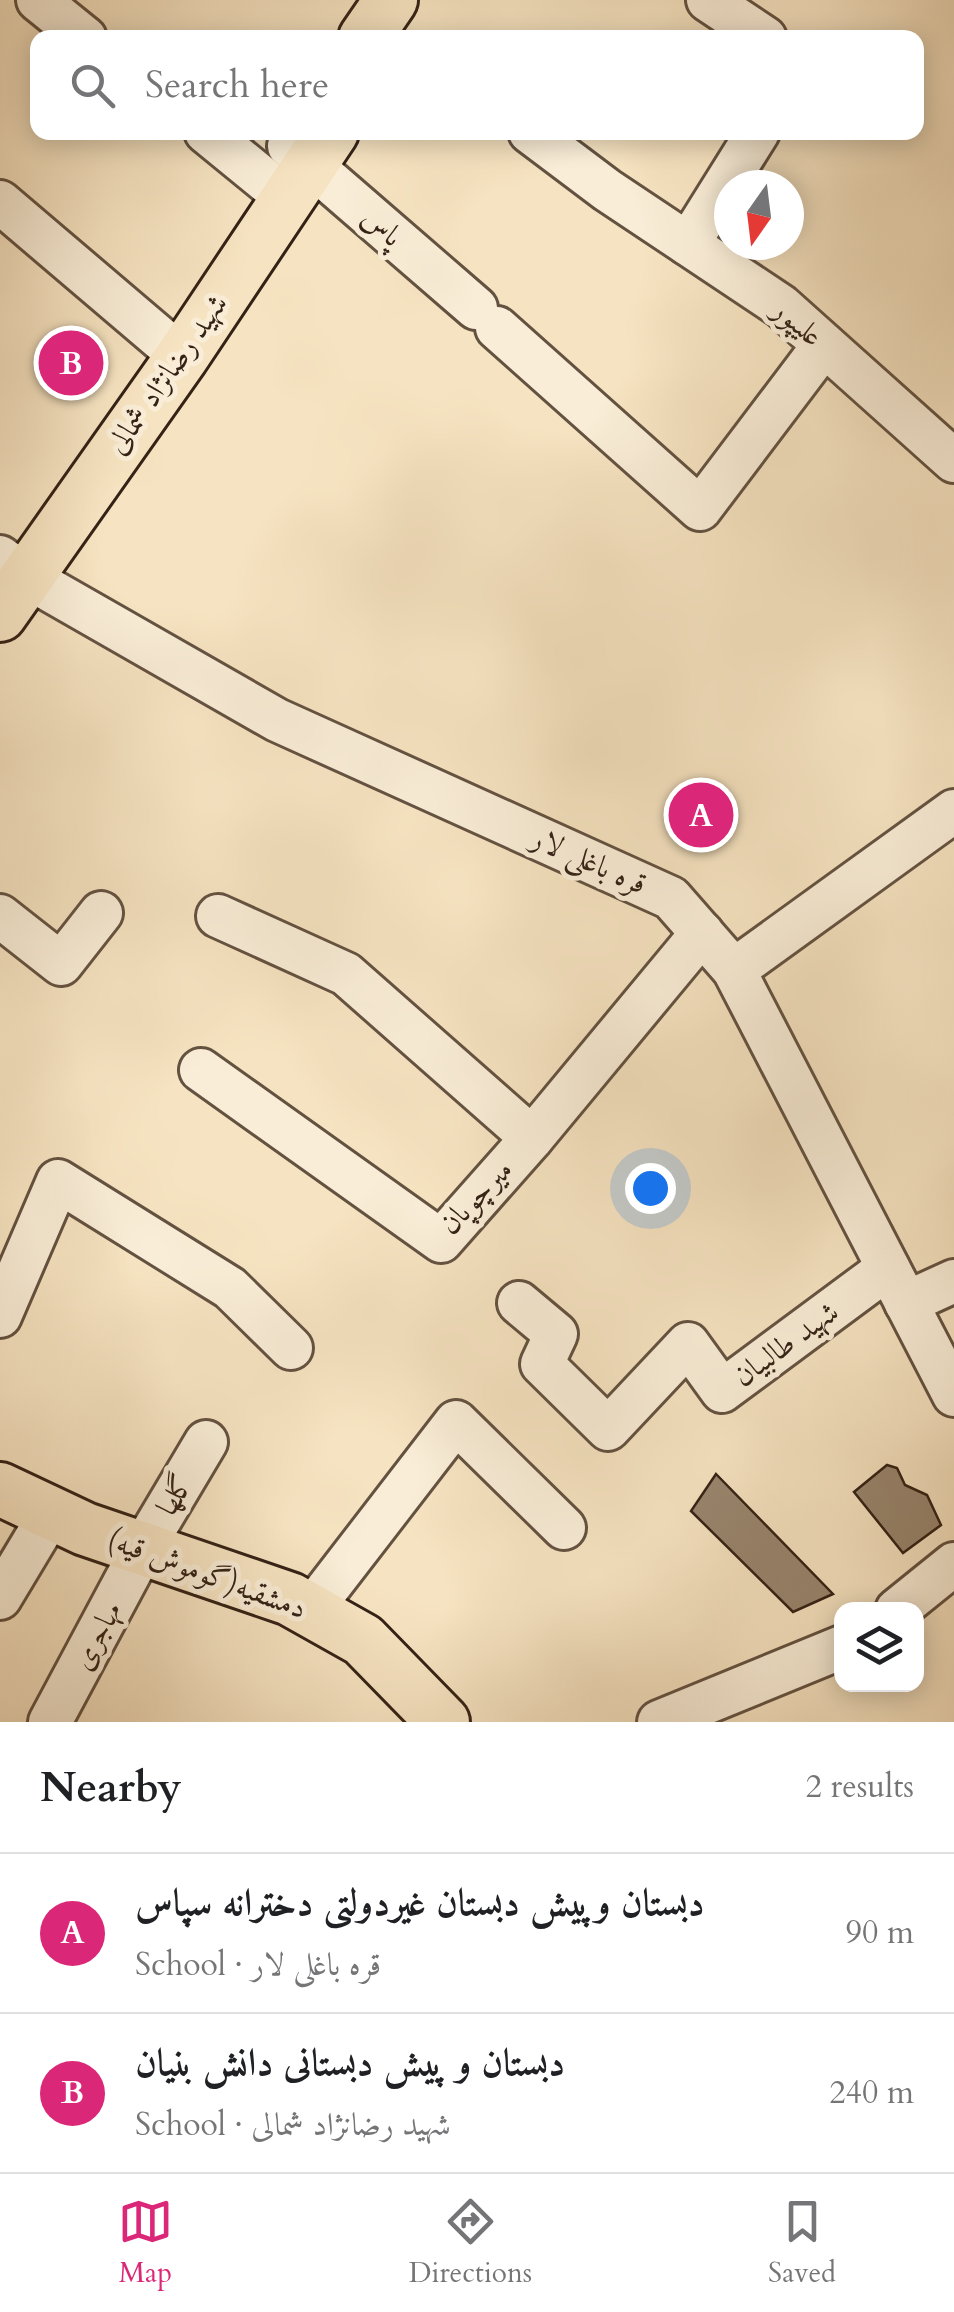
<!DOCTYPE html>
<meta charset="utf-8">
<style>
:root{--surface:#fff;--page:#f2f2f2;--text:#202124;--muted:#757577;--line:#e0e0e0;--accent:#db2777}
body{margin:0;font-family:Cardo,Amiri,serif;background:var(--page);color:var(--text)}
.controls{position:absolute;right:30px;bottom:30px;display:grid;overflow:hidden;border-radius:20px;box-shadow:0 5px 25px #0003}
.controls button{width:90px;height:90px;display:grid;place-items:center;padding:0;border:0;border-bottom:2px solid var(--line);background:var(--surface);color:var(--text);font:50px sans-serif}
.compass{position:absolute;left:714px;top:170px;width:90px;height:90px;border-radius:50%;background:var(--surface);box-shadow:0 5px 25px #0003;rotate:194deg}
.you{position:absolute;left:650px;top:1188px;width:35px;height:35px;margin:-25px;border:8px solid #fff;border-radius:50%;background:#1a73e8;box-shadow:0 0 0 15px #1a73e833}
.badge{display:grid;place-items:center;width:65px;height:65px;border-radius:50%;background:var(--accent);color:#fff;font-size:32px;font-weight:700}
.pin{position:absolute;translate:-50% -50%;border:5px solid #fff;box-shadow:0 2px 10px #0006}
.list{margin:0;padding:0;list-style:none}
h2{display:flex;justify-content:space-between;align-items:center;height:130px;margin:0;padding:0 40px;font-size:42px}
h2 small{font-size:32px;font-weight:400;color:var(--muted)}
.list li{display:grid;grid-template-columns:65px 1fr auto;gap:30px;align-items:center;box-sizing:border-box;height:160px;padding:0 40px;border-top:2px solid var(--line)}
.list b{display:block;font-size:38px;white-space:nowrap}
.list p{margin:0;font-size:32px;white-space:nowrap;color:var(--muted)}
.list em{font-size:32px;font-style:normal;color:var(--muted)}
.icon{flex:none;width:55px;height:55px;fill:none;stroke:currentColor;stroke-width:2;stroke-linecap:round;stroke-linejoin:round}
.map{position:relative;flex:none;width:954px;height:1722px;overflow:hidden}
.search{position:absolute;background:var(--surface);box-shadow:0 5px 25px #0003;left:30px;right:30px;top:30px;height:110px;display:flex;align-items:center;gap:25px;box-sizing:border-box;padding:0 35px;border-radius:20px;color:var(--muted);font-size:38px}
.sheet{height:450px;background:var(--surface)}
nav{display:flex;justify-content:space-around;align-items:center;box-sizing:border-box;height:140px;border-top:2px solid var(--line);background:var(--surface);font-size:28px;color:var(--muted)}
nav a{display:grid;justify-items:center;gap:5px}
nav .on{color:var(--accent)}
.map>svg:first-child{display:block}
.building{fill:#99866f;stroke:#342216;stroke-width:2.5}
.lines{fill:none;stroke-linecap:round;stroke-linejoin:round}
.minor-casing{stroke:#645241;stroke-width:48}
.major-casing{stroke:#342216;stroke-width:58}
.minor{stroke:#f9edd7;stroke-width:42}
.major{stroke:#f6e3c1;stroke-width:52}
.labels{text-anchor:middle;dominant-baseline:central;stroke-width:10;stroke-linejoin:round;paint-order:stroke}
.street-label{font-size:30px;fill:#342216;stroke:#f9edd7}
</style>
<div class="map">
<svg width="954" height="1722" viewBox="0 0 954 1722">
<rect width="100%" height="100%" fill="#f6e3c1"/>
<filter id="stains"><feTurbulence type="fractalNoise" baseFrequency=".002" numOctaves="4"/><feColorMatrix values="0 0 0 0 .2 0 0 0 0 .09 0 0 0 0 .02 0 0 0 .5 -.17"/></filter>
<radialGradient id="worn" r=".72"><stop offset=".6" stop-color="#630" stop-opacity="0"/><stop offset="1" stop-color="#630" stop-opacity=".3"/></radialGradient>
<g class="building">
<path d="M887,1465L897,1468L905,1485L927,1495L941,1525L903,1553L854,1492Z"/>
<path d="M716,1474L833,1594L793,1612L691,1511Z"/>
</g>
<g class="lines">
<g class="minor-casing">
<g id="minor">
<path d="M38,0L85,38"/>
<path d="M708,0L765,38"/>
<path d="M206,132L288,199"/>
<path d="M530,132L607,190L781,306L954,461"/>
<path d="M289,146L476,308"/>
<path d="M0,202L182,357"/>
<path d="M688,244L758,132"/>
<path d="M497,328L700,509L824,345"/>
<path d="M0,557L27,577L277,720L671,898L734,970L954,1395"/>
<path d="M0,916L61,964L101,913"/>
<path d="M218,916L346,974L532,1138"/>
<path d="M734,970L954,811"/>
<path d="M201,1070L441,1241L532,1138L702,933"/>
<path d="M519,1303L556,1334L542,1364L608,1429L688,1344L722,1391L888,1268"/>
<path d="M906,1303L954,1281"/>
<path d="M0,1316L58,1181L230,1288L291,1348"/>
<path d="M0,1598L51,1513"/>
<path d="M311,1610L456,1422L564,1528"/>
<path d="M897,1610L954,1564"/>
<path d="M50,1722L143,1548L206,1442"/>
<path d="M659,1722L842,1647"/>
</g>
</g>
<g class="major-casing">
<g id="major">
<path d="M365,38L391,0"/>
<path d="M0,615L182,357L332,132"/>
<path d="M0,1489L85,1529L290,1599L363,1640L443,1722"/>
</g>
</g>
<use href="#minor" class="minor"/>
<use href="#major" class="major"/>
</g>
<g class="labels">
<g class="street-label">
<text transform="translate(382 227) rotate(41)">پاس</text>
<text transform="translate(798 323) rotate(40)">علیپور</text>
<text transform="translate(167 374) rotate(-55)">شهید رضانژاد شمالی</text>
<text transform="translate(589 861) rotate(24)">قره باغلی لار</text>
<text transform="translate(476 1197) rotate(-46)">میرچوپان</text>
<text transform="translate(786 1344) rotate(-36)">شهید طالبیان</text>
<text transform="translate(175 1495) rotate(-59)">گلها</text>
<text transform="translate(207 1574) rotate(20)">دمشقیه(گوموش قیه)</text>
<text transform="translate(97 1636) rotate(-62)">مهاجری</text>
</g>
</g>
<rect width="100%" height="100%" filter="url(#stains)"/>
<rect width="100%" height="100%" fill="url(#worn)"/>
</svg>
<div class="controls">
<button><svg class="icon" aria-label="layers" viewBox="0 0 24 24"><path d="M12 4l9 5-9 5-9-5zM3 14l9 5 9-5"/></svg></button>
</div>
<svg class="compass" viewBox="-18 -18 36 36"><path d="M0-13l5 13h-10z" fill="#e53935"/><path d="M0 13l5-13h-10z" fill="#757577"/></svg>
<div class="you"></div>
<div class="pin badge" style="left:701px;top:815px">A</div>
<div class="pin badge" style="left:71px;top:363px">B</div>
<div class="search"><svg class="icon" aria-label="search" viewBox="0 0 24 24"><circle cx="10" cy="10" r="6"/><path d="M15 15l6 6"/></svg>Search here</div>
</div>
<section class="sheet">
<h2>Nearby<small>2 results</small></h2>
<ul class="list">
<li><span class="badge">A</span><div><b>دبستان وپیش دبستان غیردولتی دخترانه سپاس</b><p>School · قره باغلی لار</p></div><em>90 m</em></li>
<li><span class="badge">B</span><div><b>دبستان و پیش دبستانی دانش بنیان</b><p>School · شهید رضانژاد شمالی</p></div><em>240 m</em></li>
</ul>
</section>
<nav>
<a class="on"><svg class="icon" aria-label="map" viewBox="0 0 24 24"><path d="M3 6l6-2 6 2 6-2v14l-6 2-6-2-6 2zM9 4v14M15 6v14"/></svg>Map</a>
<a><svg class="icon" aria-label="directions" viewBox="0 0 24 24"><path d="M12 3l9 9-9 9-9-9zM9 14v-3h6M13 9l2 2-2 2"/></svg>Directions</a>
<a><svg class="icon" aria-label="saved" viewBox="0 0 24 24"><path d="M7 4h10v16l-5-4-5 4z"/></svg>Saved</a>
</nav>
